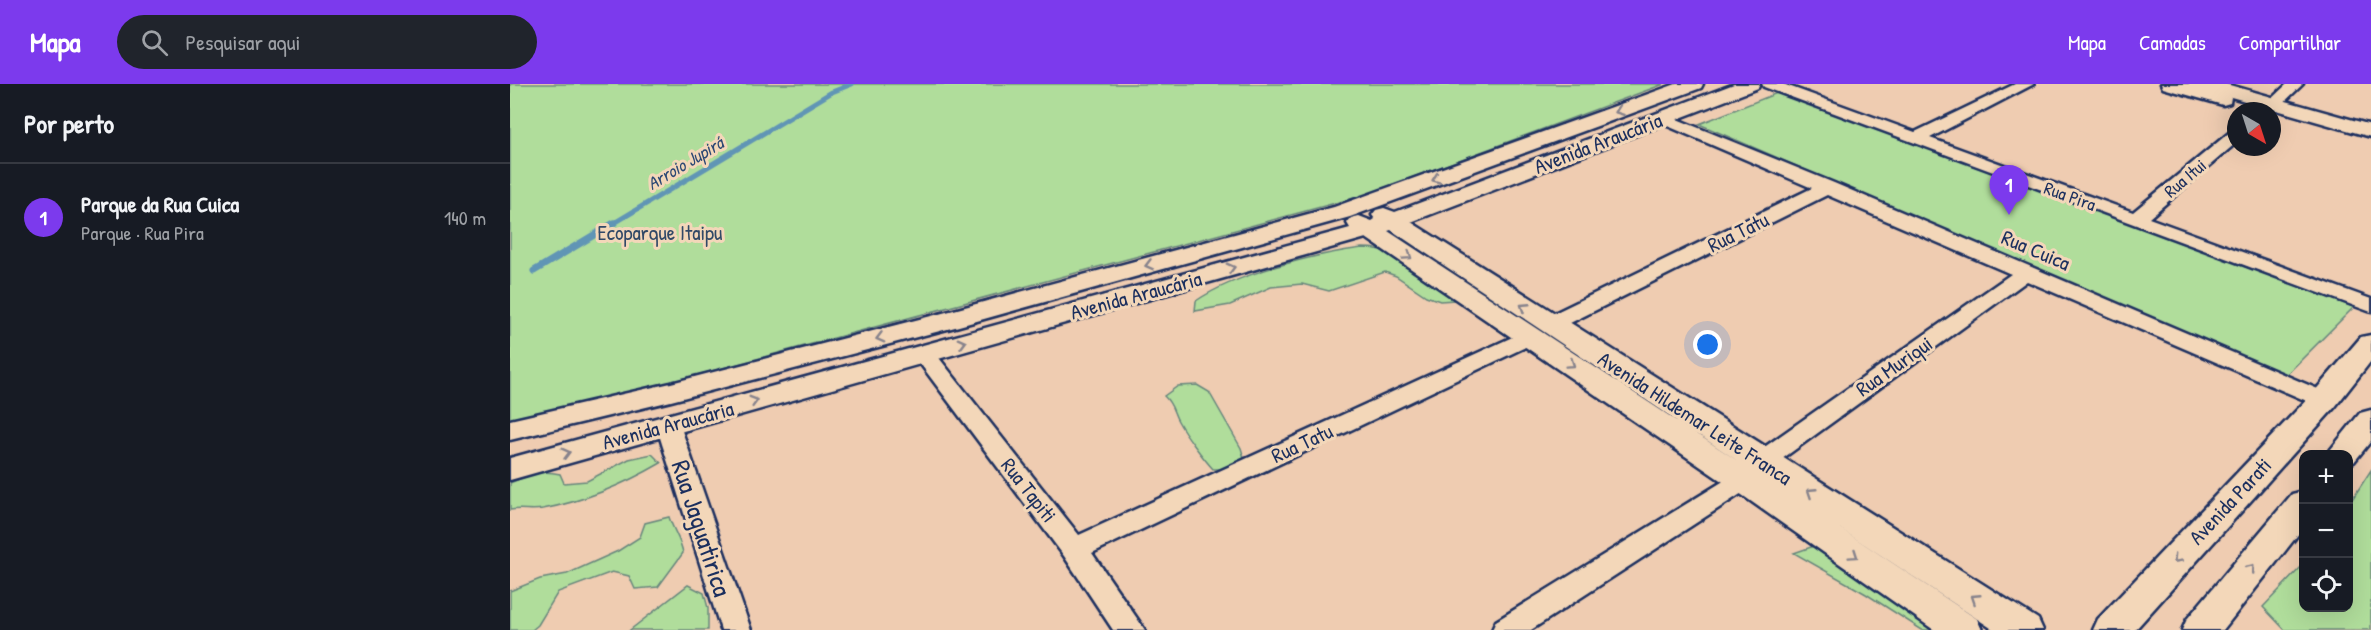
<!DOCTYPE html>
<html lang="pt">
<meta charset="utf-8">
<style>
:root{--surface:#171b24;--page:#20242c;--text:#f1f3f6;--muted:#9ea1a6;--line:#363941;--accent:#7c3aed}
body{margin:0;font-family:"Patrick Hand",sans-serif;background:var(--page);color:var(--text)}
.controls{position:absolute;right:18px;bottom:18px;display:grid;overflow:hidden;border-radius:12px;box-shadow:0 6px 24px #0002}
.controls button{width:54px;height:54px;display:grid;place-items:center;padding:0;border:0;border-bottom:2px solid var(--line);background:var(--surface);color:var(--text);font:30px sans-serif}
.compass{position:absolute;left:1717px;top:18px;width:54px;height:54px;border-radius:50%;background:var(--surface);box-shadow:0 6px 24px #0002;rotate:141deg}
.you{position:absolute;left:1198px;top:261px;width:21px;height:21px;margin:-15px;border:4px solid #fff;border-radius:50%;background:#1a73e8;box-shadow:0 0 0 9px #1a73e833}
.badge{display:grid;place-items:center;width:39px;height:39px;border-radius:50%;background:var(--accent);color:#fff;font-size:20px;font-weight:700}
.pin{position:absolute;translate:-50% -50px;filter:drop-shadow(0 2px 3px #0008)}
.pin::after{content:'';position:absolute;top:32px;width:21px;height:18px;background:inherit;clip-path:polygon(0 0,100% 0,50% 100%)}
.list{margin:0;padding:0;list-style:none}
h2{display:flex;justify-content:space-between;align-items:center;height:78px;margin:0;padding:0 24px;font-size:26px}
h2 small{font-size:20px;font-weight:400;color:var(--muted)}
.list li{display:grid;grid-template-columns:39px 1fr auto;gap:18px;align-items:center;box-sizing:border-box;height:108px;padding:0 24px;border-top:2px solid var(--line)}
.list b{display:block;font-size:22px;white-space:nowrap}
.list p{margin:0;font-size:20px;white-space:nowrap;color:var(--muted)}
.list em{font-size:20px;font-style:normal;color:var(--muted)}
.icon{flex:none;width:33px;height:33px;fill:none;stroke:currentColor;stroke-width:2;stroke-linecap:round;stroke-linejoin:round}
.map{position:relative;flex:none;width:1861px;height:546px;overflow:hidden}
header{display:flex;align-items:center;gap:36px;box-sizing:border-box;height:84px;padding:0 30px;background:var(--accent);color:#fff}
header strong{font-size:28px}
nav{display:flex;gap:33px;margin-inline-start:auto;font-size:21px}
.search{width:420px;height:54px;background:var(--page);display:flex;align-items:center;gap:15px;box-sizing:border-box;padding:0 21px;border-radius:33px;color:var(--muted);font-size:22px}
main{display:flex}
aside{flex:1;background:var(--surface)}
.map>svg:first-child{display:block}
.green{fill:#b0dd9b;stroke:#66867c;stroke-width:1.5}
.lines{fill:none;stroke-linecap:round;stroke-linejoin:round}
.stream-far1{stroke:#6195b5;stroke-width:5}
.stream{stroke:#6195b5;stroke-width:7}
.minor-casing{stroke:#1b2f5e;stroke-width:5}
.tertiary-casing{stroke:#1b2f5e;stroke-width:5}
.minor{fill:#f3d7b9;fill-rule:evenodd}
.tertiary{fill:#f3d7b9;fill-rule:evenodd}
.oneway{stroke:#87838c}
.labels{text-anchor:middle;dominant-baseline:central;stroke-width:6;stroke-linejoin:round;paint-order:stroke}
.far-water-label{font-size:18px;font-style:italic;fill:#2c4874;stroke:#f3d7b9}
.far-street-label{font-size:18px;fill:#1b2f5e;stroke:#f3d7b9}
.street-label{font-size:21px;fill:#1b2f5e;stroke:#f3d7b9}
.park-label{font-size:21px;fill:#314967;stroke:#f3d7b9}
.near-street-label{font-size:26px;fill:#1b2f5e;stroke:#f3d7b9}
</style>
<header>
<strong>Mapa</strong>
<div class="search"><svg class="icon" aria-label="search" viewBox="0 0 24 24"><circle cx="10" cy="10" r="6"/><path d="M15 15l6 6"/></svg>Pesquisar aqui</div>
<nav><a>Mapa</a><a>Camadas</a><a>Compartilhar</a></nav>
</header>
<main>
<aside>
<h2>Por perto<small></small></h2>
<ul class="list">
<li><span class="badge">1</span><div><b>Parque da Rua Cuica</b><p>Parque · Rua Pira</p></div><em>140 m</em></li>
</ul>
</aside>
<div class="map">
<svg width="1861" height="546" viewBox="0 0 1861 546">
<rect width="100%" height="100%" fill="#efccb1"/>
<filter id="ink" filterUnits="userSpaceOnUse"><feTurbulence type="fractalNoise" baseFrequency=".0167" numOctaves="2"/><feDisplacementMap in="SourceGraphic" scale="12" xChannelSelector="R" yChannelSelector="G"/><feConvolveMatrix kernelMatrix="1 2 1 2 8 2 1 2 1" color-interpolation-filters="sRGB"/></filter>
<g filter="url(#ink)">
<g class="green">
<path d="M0,0H1154L855,111L46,329L0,339Z"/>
<path d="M1267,9L1844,223L1775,292L1189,40Z"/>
<path d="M852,164C856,164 861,164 866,165C883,168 933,202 944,216L930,217L916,212L886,192L875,188L819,207L792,200L761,203L720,221L685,227L686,217C725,190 805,170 852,164Z"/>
<path d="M687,301L699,308L731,364L735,377L722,385H703C693,374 675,350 668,337C663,328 663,320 654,312L668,302Z"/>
<path d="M142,370L151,379C115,400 74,417 33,425C22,427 11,424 0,426V399C20,391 29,385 50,390L54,399L77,397L119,375Z"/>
<path d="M1861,386V546H1775L1753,523L1793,481L1794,524H1838L1839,420Z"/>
<path d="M159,433C163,446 171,456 173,469L148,503L125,505L119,492L102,488L48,508L28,541L22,546H0V507L30,495L57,490L108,467L130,453L135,439Z"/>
<path d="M1304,462L1327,466L1432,546H1412L1356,510L1284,469Z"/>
<path d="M178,501L194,509L198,524V546H120Z"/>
</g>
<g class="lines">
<path class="stream-far1" d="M101,141L322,8L342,0"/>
<path class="stream" d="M24,187L104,139"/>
<g class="minor-casing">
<g id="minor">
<path d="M1252,0H1273L1405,48L1505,0H1524L1420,54L1623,128L1720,48L1726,46V59L1639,134L1861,215V228L1254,3Z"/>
<path d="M1777,0H1793L1769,23H1759L1756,20L1759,17Z"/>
<path d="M1152,29L1324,99L1822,311L1826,316L1822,321L1814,324L1806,321L1517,197L1261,383L1252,386L1243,383L1239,377L1243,371L1501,190L1317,111L1048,245L1040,246L1032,245L1029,240L1032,235L1302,104L1146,37L1144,34Z"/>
<path d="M1020,245L1028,247L1031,252L1028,257L582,469L635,546H603L554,472L403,270L406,265L414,263L422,265L569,451Z"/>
<path d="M158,333L167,335L170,341L241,546H211L146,341L149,335Z"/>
<path d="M1234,387L1243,390L1247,396L1243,402L1021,546H982L986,537L1225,390Z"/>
</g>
</g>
<g class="tertiary-casing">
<g id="tertiary">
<path d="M1166,0H1193L1191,4L840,133L449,242L161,317L0,356V336L161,299L429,230L824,123Z"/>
<path d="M1224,0H1250L1248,4L901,138L1528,535L1533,546H1484L1307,429L1467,535L1472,546H1424L1222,404L856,154L0,396V374L840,144L837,139L841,134L849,132L862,137L865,135L862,131L866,126L874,124L885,128ZM881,146L1231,379L878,147Z"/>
<path d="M1651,0H1716L1861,41V53L1721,13L1720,19L1713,21L1653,4Z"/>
<path d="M1861,251V277L1825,323L1625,546H1583L1588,535L1803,309L1851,253Z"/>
<path d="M1861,326V357L1844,378L1838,379V370H1817L1850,329Z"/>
<path d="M1794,407V443L1713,546H1672L1677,535L1782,410Z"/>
</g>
</g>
<use href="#minor" class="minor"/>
<use href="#tertiary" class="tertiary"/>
</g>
<defs><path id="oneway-chevron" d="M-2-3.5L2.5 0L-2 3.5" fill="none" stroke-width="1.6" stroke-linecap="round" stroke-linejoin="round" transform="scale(1.5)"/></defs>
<g class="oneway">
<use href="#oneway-chevron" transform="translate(1109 27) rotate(160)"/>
<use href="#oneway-chevron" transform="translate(926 95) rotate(160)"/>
<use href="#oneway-chevron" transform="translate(898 172) rotate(34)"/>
<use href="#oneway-chevron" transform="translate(639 181) rotate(165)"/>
<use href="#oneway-chevron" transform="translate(721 184) rotate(-15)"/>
<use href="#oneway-chevron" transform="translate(1014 223) rotate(-147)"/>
<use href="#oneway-chevron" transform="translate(370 254) rotate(165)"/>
<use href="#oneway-chevron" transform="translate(452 259) rotate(-15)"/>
<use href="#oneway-chevron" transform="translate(1061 280) rotate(34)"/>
<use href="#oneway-chevron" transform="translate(244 317) rotate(-16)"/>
<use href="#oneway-chevron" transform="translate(56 369) rotate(-15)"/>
<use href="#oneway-chevron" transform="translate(1301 408) rotate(-147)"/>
<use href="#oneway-chevron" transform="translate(1344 471) rotate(34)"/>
<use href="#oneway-chevron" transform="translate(1667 475) rotate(133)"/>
<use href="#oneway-chevron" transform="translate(1741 484) rotate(-51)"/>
<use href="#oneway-chevron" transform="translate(1465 514) rotate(-147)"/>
</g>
</g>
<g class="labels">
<g class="far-water-label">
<text transform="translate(175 79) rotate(-31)">Arroio Jupirá</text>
</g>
<g class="far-street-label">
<text transform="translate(1675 94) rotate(-40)">Rua Itui</text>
<text transform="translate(1560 112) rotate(20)">Rua Pira</text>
</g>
<g class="street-label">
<text transform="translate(1088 59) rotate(-21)">Avenida Araucária</text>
<text transform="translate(1228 148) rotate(-26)">Rua Tatu</text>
<text transform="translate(1526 166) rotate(23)">Rua Cuica</text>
<text transform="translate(626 211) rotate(-15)">Avenida Araucária</text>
<text transform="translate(1384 282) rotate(-35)">Rua Muriqui</text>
<text transform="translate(1185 334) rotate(33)">Avenida Hildemar Leite Franca</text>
<text transform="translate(158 341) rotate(-15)">Avenida Araucária</text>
<text transform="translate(792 359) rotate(-25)">Rua Tatu</text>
<text transform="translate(519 406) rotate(52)">Rua Tapiti</text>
<text transform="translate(1720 417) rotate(-47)">Avenida Parati</text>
</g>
<g class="park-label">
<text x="150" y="148">Ecoparque Itaipu</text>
</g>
<g class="near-street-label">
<text transform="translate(192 444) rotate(72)">Rua Jaguatirica</text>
</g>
</g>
</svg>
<div class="controls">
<button>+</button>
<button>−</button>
<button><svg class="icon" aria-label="locate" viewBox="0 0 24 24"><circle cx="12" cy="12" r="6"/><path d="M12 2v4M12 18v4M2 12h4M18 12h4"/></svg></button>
</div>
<svg class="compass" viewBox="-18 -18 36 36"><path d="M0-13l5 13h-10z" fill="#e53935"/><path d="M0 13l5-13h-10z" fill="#9ea1a6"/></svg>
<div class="you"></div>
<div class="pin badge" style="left:1499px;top:131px">1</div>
</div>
</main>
